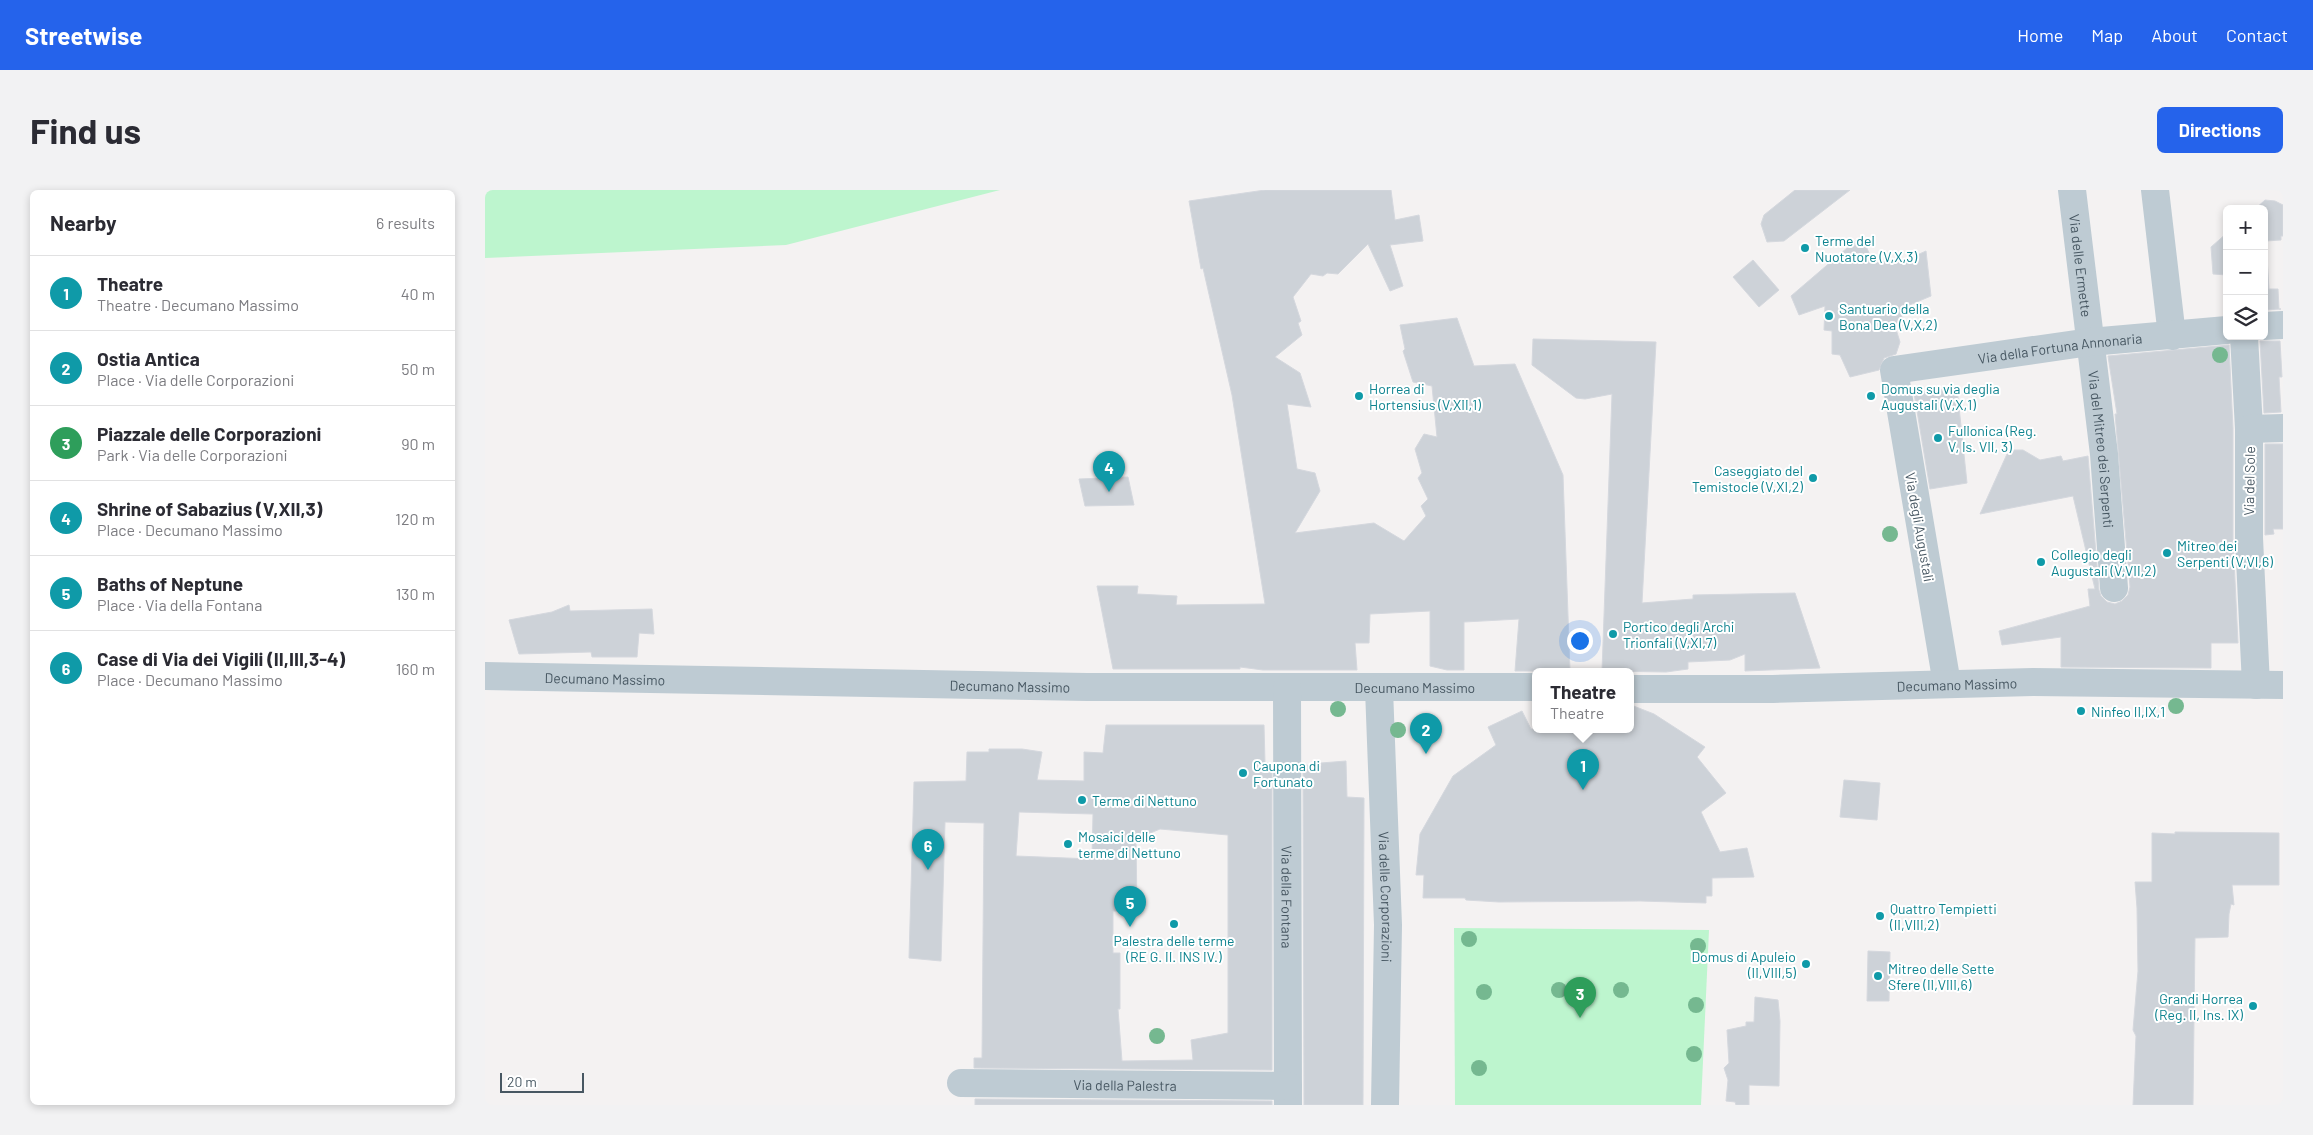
<!DOCTYPE html>
<meta charset="utf-8">
<style>
:root{--surface:#fff;--page:#f2f2f3;--text:#2b2b33;--muted:#7c7c81;--line:#e1e1e2;--accent:#2563eb}
body{margin:0;font-family:Barlow,sans-serif;background:var(--page);color:var(--text)}
.controls{position:absolute;right:15px;top:15px;display:grid;overflow:hidden;border-radius:8px;box-shadow:0 2px 8px #0003}
.controls button{width:45px;height:45px;display:grid;place-items:center;padding:0;border:0;border-bottom:1px solid var(--line);background:var(--surface);color:var(--text);font:25px sans-serif}
.scale{position:absolute;left:15px;bottom:12px;width:84px;box-sizing:border-box;padding-left:5px;border:2px solid #475762;border-top:0;font-size:14px;line-height:18px;white-space:nowrap;color:#475762;-webkit-text-stroke:4px #fff;paint-order:stroke}
.you{position:absolute;left:1094px;top:450px;width:18px;height:18px;margin:-12px;border:4px solid #fff;border-radius:50%;background:#1a73e8;box-shadow:0 0 0 8px #1a73e833}
.badge{display:grid;place-items:center;width:32px;height:32px;border-radius:50%;background:var(--accent);color:#fff;font-size:16px;font-weight:700}
.pin{position:absolute;translate:-50% -41px;filter:drop-shadow(0 1px 2px #0008)}
.pin::after{content:'';position:absolute;top:26px;width:18px;height:15px;background:inherit;clip-path:polygon(0 0,100% 0,50% 100%)}
.popup{position:absolute;left:1047px;top:478px;width:102px;height:65px;box-sizing:border-box;display:grid;place-content:center;border-radius:8px;background:var(--surface);filter:drop-shadow(0 1px 4px #0005);font-size:16px;white-space:nowrap;color:var(--muted)}
.popup b{font-size:19px;color:var(--text)}
.popup::after{content:'';position:absolute;left:50%;top:100%;margin-left:-10px;border:10px solid transparent;border-top-color:var(--surface)}
.list{margin:0;padding:0;list-style:none}
h2{display:flex;justify-content:space-between;align-items:center;height:65px;margin:0;padding:0 20px;font-size:21px}
h2 small{font-size:16px;font-weight:400;color:var(--muted)}
.list li{display:grid;grid-template-columns:32px 1fr auto;gap:15px;align-items:center;box-sizing:border-box;height:75px;padding:0 20px;border-top:1px solid var(--line)}
.list b{display:block;font-size:19px;white-space:nowrap}
.list p{margin:0;font-size:16px;white-space:nowrap;color:var(--muted)}
.list em{font-size:16px;font-style:normal;color:var(--muted)}
.icon{flex:none;width:28px;height:28px;fill:none;stroke:currentColor;stroke-width:2;stroke-linecap:round;stroke-linejoin:round}
.map{position:relative;flex:none;width:1798px;height:915px;overflow:hidden;border-radius:8px}
header{display:flex;align-items:center;gap:30px;box-sizing:border-box;height:70px;padding:0 25px;background:var(--accent);color:#fff}
header strong{font-size:24px}
nav{display:flex;gap:28px;margin-inline-start:auto;font-size:18px}
.intro{display:flex;align-items:center;justify-content:space-between;box-sizing:border-box;height:120px;padding:0 30px}
h1{margin:0;font-size:35px}
.button{padding:12px 22px;border-radius:8px;background:var(--accent);color:#fff;font-size:18px;font-weight:700}
main{display:flex;gap:30px;padding:0 30px}
aside{flex:1;background:var(--surface);border-radius:8px;box-shadow:0 2px 8px #0003}
.map>svg:first-child{display:block}
.green{fill:#bdf5ce}
.building{fill:#cdd2d8;stroke:#d5d8de;fill-rule:evenodd}
.lines{fill:none;stroke-linecap:round;stroke-linejoin:round}
.street{stroke:#becbd3;stroke-width:28}
.tree{fill:#75b890}
.culture-dot{fill:#0f9aa8;stroke:#fff;stroke-width:2}
.labels{text-anchor:middle;dominant-baseline:central;stroke-width:4;stroke-linejoin:round;paint-order:stroke}
.culture-label{font-size:14px;fill:#0d838f;stroke:#fff;text-anchor:start}
.street-label{font-size:14px;fill:#475762;stroke:#fff}
</style>
<header>
<strong>Streetwise</strong>
<nav><a>Home</a><a>Map</a><a>About</a><a>Contact</a></nav>
</header>
<div class="intro"><h1>Find us</h1><a class="button">Directions</a></div>
<main>
<aside>
<h2>Nearby<small>6 results</small></h2>
<ul class="list">
<li><span class="badge" style="background:#0f9aa8">1</span><div><b>Theatre</b><p>Theatre · Decumano Massimo</p></div><em>40 m</em></li>
<li><span class="badge" style="background:#0f9aa8">2</span><div><b>Ostia Antica</b><p>Place · Via delle Corporazioni</p></div><em>50 m</em></li>
<li><span class="badge" style="background:#2e9e5b">3</span><div><b>Piazzale delle Corporazioni</b><p>Park · Via delle Corporazioni</p></div><em>90 m</em></li>
<li><span class="badge" style="background:#0f9aa8">4</span><div><b>Shrine of Sabazius (V,XII,3)</b><p>Place · Decumano Massimo</p></div><em>120 m</em></li>
<li><span class="badge" style="background:#0f9aa8">5</span><div><b>Baths of Neptune</b><p>Place · Via della Fontana</p></div><em>130 m</em></li>
<li><span class="badge" style="background:#0f9aa8">6</span><div><b>Case di Via dei Vigili (II,III,3-4)</b><p>Place · Decumano Massimo</p></div><em>160 m</em></li>
</ul>
</aside>
<div class="map">
<svg width="1798" height="915" viewBox="0 0 1798 915">
<rect width="100%" height="100%" fill="#f4f2f2"/>
<g class="green">
<path d="M0,0H515L301,55L0,68Z"/>
<path d="M969,738L1224,740L1216,915H970Z"/>
</g>
<g class="building">
<path d="M780,0H906L910,30L934,25L938,51L905,55L918,96L905,101L883,54L853,84L842,83L838,86L826,84L808,107L816,131L813,133L817,145L790,167L815,183L826,217L802,214L812,279L830,283L835,301L810,343L889,333L919,351L941,326L936,316L943,309L933,288L937,283L930,259L939,244L952,247L947,196L928,192L918,161L920,159L915,135L972,128L989,176L1030,174L1078,285L1085,481H1030L1034,429L979,432V480H962L945,476V421L885,424L884,453H870L872,480H778L755,477V479H628L612,396H653L652,404L692,406L691,415L780,414L747,205L718,78L716,79L704,11Z"/>
<path d="M1310,0H1365L1299,51L1282,52L1276,34L1279,25Z"/>
<path d="M1780,10L1790,11L1798,15V46H1796V50L1781,51L1784,99H1793L1794,119H1796L1779,120V19H1770Z"/>
<path d="M1742,43V85L1728,84L1726,57Z"/>
<path d="M1376,46L1389,73L1423,69L1441,61L1446,106L1415,119L1419,135L1410,136L1415,152L1411,164L1399,168L1394,180L1365,187L1355,165L1347,164V141L1339,140L1340,116L1314,125L1306,106Z"/>
<path d="M1268,70L1294,100L1274,117L1248,87Z"/>
<path d="M1048,149L1171,152L1157,413L1208,409V405L1310,403L1335,478L1260,481V464L1245,470L1203,472V479L1181,482L1117,481L1127,204L1100,209L1091,208L1047,175Z"/>
<path d="M1775,151H1795L1797,187H1794L1796,222L1779,223Z"/>
<path d="M1744,155L1748,239V349L1753,453H1726V478L1576,477V447L1517,455L1514,441L1605,416L1603,399H1610L1588,306L1495,324L1522,264L1529,260H1538L1555,270L1576,266L1578,271L1603,266L1614,400L1616,406L1622,412L1630,414L1637,411L1643,405L1645,397L1630,224H1632L1623,166Z"/>
<path d="M1472,198L1482,293L1445,299L1429,203Z"/>
<path d="M1780,254H1798V339H1788L1789,344L1780,345Z"/>
<path d="M643,287L649,315L600,316L594,289Z"/>
<path d="M84,415L85,421L167,419L169,444L154,443L152,467H107L106,462L34,464L24,430L67,422Z"/>
<path d="M1146,515L1169,524L1220,557L1212,567L1241,603L1216,622L1235,662L1262,658L1269,687L1227,688V706H1221V713L1156,711L1014,712L981,710L980,708H938L939,685H931L935,644L968,586L1011,555L1003,537L1037,521L1046,539H1146Z"/>
<path d="M621,535H779L780,573H787V880L489,878V868H497L499,633L460,632L456,771L424,768L429,592L481,591L482,562H504V559H537L557,562L552,590L599,591V562L618,563ZM534,622L608,624L607,669L531,666ZM675,639L743,645V843L706,850L708,870L637,871L633,819H635V763H628V721H652L651,649Z"/>
<path d="M861,571L862,607L879,608L878,915H819L818,575L836,576V573Z"/>
<path d="M1359,590L1395,593L1392,630L1355,627Z"/>
<path d="M1690,642L1794,643V695H1747L1749,715L1746,714L1744,724L1743,747L1710,748L1708,915H1648L1651,846L1648,840L1653,781L1652,718L1650,692H1667V643L1690,644Z"/>
<path d="M1383,761L1405,762L1404,811H1382Z"/>
<path d="M1270,807L1293,810L1295,831L1294,896L1264,895V915H1251L1250,912L1241,911L1243,890L1239,878L1244,873L1242,840L1261,836V832H1269Z"/>
<path d="M490,909L787,911V915H490Z"/>
</g>
<g class="lines">
<g class="street">
<path id="s1" d="M1587,0L1619,264L1629,398"/>
<path d="M1670,0L1687,146"/>
<path d="M1779,136L1798,135"/>
<path d="M1759,146L1764,239V348L1771,495"/>
<path d="M1764,239L1798,238"/>
<path id="s2" d="M0,486L602,497H1050"/>
<path id="s3" d="M1462,494L1409,180L1605,152L1742,140"/>
<path id="s4" d="M802,498L803,915"/>
<path id="s5" d="M894,499L903,735L900,915"/>
<path id="s6" d="M1146,499H1288L1548,492L1798,495"/>
<path id="s7" d="M476,893L803,896"/>
</g>
</g>
<g class="tree">
<circle cx="1735" cy="165" r="8"/>
<circle cx="1405" cy="344" r="8"/>
<circle cx="1691" cy="516" r="8"/>
<circle cx="853" cy="519" r="8"/>
<circle cx="913" cy="540" r="8"/>
<circle cx="984" cy="749" r="8"/>
<circle cx="1213" cy="756" r="8"/>
<circle cx="1074" cy="800" r="8"/>
<circle cx="1136" cy="800" r="8"/>
<circle cx="999" cy="802" r="8"/>
<circle cx="1211" cy="815" r="8"/>
<circle cx="672" cy="846" r="8"/>
<circle cx="1209" cy="864" r="8"/>
<circle cx="994" cy="878" r="8"/>
</g>
<g class="culture-dot">
<circle cx="1320" cy="58" r="5"/>
<circle cx="1344" cy="126" r="5"/>
<circle cx="874" cy="206" r="5"/>
<circle cx="1386" cy="206" r="5"/>
<circle cx="1453" cy="248" r="5"/>
<circle cx="1328" cy="288" r="5"/>
<circle cx="1682" cy="363" r="5"/>
<circle cx="1556" cy="372" r="5"/>
<circle cx="1128" cy="444" r="5"/>
<circle cx="1596" cy="521" r="5"/>
<circle cx="758" cy="583" r="5"/>
<circle cx="597" cy="610" r="5"/>
<circle cx="583" cy="654" r="5"/>
<circle cx="1395" cy="726" r="5"/>
<circle cx="689" cy="734" r="5"/>
<circle cx="1321" cy="774" r="5"/>
<circle cx="1393" cy="786" r="5"/>
<circle cx="1768" cy="816" r="5"/>
</g>
<g class="labels">
<g class="culture-label">
<text x="1330" y="50">Terme del<tspan x="1330" dy="16">Nuotatore (V,X,3)</tspan></text>
<text x="1354" y="118">Santuario della<tspan x="1354" dy="16">Bona Dea (V,X,2)</tspan></text>
<text x="884" y="198">Horrea di<tspan x="884" dy="16">Hortensius (V,XII,1)</tspan></text>
<text x="1396" y="198">Domus su via deglia<tspan x="1396" dy="16">Augustali (V,X,1)</tspan></text>
<text x="1463" y="240">Fullonica (Reg.<tspan x="1463" dy="16">V, Is. VII, 3)</tspan></text>
<text x="1318" y="280" text-anchor="end">Caseggiato del<tspan x="1318" dy="16">Temistocle (V,XI,2)</tspan></text>
<text x="1692" y="355">Mitreo dei<tspan x="1692" dy="16">Serpenti (V,VI,6)</tspan></text>
<text x="1566" y="364">Collegio degli<tspan x="1566" dy="16">Augustali (V,VII,2)</tspan></text>
<text x="1138" y="436">Portico degli Archi<tspan x="1138" dy="16">Trionfali (V,XI,7)</tspan></text>
<text x="1606" y="521">Ninfeo II,IX,1</text>
<text x="768" y="575">Caupona di<tspan x="768" dy="16">Fortunato</tspan></text>
<text x="607" y="610">Terme di Nettuno</text>
<text x="593" y="646">Mosaici delle<tspan x="593" dy="16">terme di Nettuno</tspan></text>
<text x="1405" y="718">Quattro Tempietti<tspan x="1405" dy="16">(II,VIII,2)</tspan></text>
<text x="689" y="750" text-anchor="middle">Palestra delle terme<tspan x="689" dy="16">(RE G. II. INS IV.)</tspan></text>
<text x="1311" y="766" text-anchor="end">Domus di Apuleio<tspan x="1311" dy="16">(II,VIII,5)</tspan></text>
<text x="1403" y="778">Mitreo delle Sette<tspan x="1403" dy="16">Sfere (II,VIII,6)</tspan></text>
<text x="1758" y="808" text-anchor="end">Grandi Horrea<tspan x="1758" dy="16">(Reg. II, Ins. IX)</tspan></text>
</g>
<g class="street-label">
<text stroke="none"><textPath href="#s1" startOffset="76">Via delle Ermette</textPath></text>
<text stroke="none"><textPath href="#s3" startOffset="486">Via della Fortuna Annonaria</textPath></text>
<text stroke="none"><textPath href="#s1" startOffset="261">Via del Mitreo dei Serpenti</textPath></text>
<text transform="translate(1764 291) rotate(-89)">Via del Sole</text>
<text transform="translate(1435 337) rotate(80)">Via degli Augustali</text>
<text stroke="none"><textPath href="#s2" startOffset="120">Decumano Massimo</textPath></text>
<text stroke="none"><textPath href="#s6" startOffset="326">Decumano Massimo</textPath></text>
<text stroke="none"><textPath href="#s2" startOffset="525">Decumano Massimo</textPath></text>
<text stroke="none"><textPath href="#s2" startOffset="930">Decumano Massimo</textPath></text>
<text stroke="none"><textPath href="#s4" startOffset="209">Via della Fontana</textPath></text>
<text stroke="none"><textPath href="#s5" startOffset="208">Via delle Corporazioni</textPath></text>
<text stroke="none"><textPath href="#s7" startOffset="164">Via della Palestra</textPath></text>
</g>
</g>
</svg>
<div class="controls">
<button>+</button>
<button>−</button>
<button><svg class="icon" aria-label="layers" viewBox="0 0 24 24"><path d="M12 4l9 5-9 5-9-5zM3 14l9 5 9-5"/></svg></button>
</div>
<div class="scale">20 m</div>
<div class="you"></div>
<div class="pin badge" style="left:1098px;top:600px;background:#0f9aa8">1</div>
<div class="popup"><b>Theatre</b>Theatre</div>
<div class="pin badge" style="left:941px;top:564px;background:#0f9aa8">2</div>
<div class="pin badge" style="left:1095px;top:828px;background:#2e9e5b">3</div>
<div class="pin badge" style="left:624px;top:302px;background:#0f9aa8">4</div>
<div class="pin badge" style="left:645px;top:737px;background:#0f9aa8">5</div>
<div class="pin badge" style="left:443px;top:680px;background:#0f9aa8">6</div>
</div>
</main>
